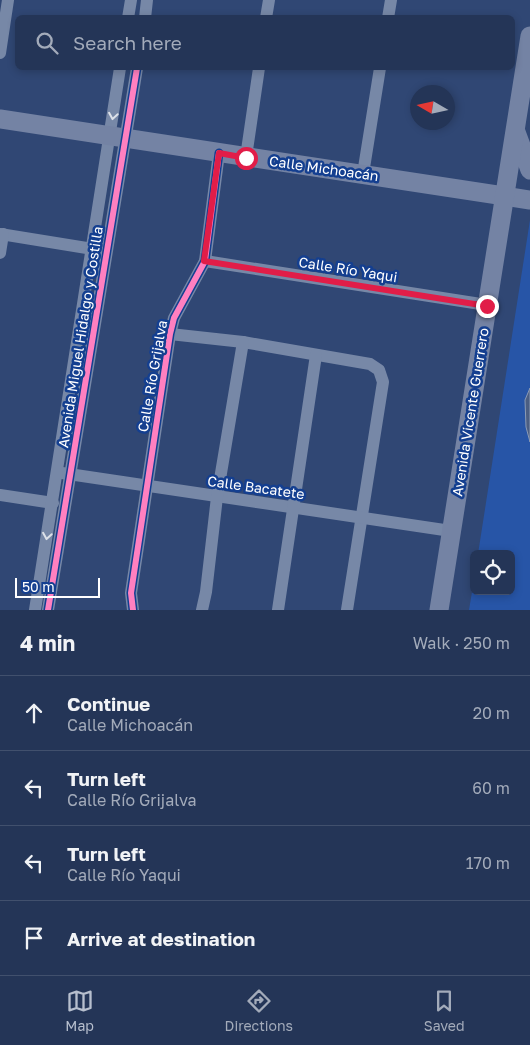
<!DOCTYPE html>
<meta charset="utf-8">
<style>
:root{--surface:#243557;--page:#2c3d5d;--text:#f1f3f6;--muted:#a3abba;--line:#41506d;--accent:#b7bfce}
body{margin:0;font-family:"Golos Text",sans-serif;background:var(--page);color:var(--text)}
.controls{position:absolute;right:15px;bottom:15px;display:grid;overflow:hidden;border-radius:8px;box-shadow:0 2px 8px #0003}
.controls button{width:45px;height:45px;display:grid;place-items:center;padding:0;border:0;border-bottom:1px solid var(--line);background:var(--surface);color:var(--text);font:25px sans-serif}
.compass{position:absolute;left:410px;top:85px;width:45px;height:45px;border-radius:50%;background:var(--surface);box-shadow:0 2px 8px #0003;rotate:279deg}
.scale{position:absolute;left:15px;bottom:12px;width:85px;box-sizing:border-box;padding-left:5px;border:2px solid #fff;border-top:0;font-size:14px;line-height:18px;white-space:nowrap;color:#fff;-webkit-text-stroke:4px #143f90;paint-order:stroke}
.stop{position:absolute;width:15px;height:15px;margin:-11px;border:4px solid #e11d48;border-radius:50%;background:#fff}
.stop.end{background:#e11d48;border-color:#fff;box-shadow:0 1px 5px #0008}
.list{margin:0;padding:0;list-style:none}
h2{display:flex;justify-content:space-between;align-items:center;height:65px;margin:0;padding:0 20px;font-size:21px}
h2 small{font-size:16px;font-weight:400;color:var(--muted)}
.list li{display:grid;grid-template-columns:32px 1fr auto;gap:15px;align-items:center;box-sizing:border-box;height:75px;padding:0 20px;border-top:1px solid var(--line)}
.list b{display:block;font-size:19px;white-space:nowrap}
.list p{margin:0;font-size:16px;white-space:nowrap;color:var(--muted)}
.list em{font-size:16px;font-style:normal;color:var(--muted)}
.icon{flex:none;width:28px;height:28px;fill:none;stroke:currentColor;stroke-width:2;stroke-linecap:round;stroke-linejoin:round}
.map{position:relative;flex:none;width:530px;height:610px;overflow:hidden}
.search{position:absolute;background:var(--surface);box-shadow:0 2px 8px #0003;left:15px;right:15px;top:15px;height:55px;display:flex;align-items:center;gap:12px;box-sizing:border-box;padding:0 18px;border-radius:8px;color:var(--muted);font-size:19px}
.sheet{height:365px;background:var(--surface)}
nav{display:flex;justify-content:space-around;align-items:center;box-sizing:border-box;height:70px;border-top:1px solid var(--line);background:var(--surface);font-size:14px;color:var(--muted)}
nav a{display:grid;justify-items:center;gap:2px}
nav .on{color:var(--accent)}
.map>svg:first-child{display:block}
.green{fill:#2755a7}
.building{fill:#4b5e82;stroke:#8c9bb5}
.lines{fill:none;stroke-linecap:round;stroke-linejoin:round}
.street{stroke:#7788a7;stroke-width:12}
.secondary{stroke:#7483a4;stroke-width:19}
.cycleway-casing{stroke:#143f90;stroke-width:9}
.cycleway{stroke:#ff80c0;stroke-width:6}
.oneway{stroke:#dde1e9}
.route{stroke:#e11d48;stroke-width:6}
.labels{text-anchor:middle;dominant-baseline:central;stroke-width:5;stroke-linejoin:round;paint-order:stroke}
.street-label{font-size:14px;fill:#fff;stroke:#143f90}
</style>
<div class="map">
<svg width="530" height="610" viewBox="0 0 530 610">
<rect width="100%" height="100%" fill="#304774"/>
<path class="green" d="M530,220V610H469L474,580V591H511V554H478Z"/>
<path class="building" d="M530,388V442L526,427L525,400Z"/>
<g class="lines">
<g class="street">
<path d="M128,18L131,0"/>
<path d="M145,18L147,0"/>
<path d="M266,18L269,0"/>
<path d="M388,18L391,0"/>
<path d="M0,53L8,0"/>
<path d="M246,157L259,68"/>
<path d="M363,174L380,68"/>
<path d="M0,234L99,250"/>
<path d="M0,253L3,234"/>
<path d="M205,261L487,305"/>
<path d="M170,334L243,342L370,364L379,370L383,382L347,610"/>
<path d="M62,473L451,531"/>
<path d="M0,495L53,503"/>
<path d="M35,610L120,68"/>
<path d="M48,610L137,68"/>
<path d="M133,610L131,593L170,334L174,318L205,261L219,153"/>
<path d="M202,610L206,592L217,497L243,342"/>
<path d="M278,610L316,355"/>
</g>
<g class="secondary">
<path d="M0,119L530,200"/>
<path d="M516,132L530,170"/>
<path d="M439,610L530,36"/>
</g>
<g class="cycleway-casing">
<g id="cycleway">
<path d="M48,610L137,68"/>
<path d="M133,610L131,593L170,334L174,318L205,261L219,153"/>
</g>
</g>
<use href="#cycleway" class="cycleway"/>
</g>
<defs><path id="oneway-chevron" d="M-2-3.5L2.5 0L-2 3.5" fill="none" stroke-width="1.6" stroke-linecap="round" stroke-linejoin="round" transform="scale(1.25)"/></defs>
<g class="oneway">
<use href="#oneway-chevron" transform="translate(113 116) rotate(99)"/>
<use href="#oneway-chevron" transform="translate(47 536) rotate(99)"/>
</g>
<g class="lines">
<path class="route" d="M246,158L219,153L204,261L487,306"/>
</g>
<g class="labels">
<g class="street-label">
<text transform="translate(324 168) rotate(8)">Calle Michoacán</text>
<text transform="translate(348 269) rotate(9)">Calle Río Yaqui</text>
<text transform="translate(80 337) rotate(-81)">Avenida Miguel Hidalgo y Costilla</text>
<text transform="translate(152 376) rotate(-80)">Calle Río Grijalva</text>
<text transform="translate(470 412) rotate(-81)">Avenida Vicente Guerrero</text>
<text transform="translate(256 487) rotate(8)">Calle Bacatete</text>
</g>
</g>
</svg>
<div class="controls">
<button><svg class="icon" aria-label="locate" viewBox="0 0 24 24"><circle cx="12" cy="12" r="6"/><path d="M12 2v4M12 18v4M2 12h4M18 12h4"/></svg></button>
</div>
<svg class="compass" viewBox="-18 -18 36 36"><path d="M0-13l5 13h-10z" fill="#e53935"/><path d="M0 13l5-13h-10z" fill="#a3abba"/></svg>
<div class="scale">50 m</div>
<div class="stop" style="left:246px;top:158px"></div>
<div class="stop end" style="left:487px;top:306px"></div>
<div class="search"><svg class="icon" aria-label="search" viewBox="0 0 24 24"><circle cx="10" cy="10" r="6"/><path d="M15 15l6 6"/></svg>Search here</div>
</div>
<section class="sheet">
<h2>4 min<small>Walk · 250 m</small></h2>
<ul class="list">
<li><svg class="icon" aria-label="ahead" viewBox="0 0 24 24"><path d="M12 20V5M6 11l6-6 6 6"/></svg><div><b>Continue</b><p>Calle Michoacán</p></div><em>20 m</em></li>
<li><svg class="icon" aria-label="left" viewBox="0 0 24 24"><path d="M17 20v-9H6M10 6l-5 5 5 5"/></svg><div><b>Turn left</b><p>Calle Río Grijalva</p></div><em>60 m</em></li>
<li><svg class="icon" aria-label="left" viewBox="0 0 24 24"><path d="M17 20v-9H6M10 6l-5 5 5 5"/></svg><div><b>Turn left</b><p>Calle Río Yaqui</p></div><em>170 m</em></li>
<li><svg class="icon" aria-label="arrive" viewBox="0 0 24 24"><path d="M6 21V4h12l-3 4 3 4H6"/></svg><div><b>Arrive at destination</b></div></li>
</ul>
</section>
<nav>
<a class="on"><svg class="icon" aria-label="map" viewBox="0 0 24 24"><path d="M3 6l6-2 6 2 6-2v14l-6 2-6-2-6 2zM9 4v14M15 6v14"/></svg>Map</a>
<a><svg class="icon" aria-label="directions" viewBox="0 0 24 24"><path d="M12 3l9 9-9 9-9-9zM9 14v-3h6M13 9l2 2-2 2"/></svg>Directions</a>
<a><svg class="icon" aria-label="saved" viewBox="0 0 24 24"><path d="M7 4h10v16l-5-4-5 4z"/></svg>Saved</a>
</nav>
